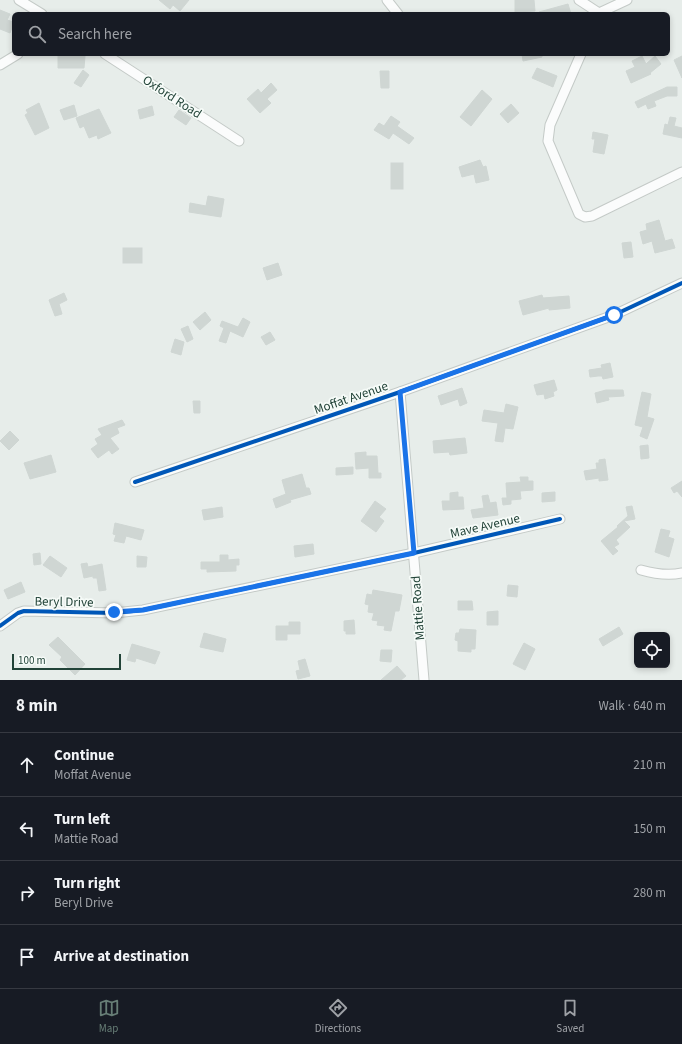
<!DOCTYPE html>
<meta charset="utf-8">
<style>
:root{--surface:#171b24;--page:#242831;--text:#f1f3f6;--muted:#9ea1a6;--line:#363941;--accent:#677e76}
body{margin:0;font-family:"Source Sans 3",sans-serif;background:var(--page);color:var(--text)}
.controls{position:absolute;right:12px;bottom:12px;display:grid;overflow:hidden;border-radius:6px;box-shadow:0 2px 6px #0003}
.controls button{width:36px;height:36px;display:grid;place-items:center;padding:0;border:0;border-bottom:1px solid var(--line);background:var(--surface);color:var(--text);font:20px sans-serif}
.scale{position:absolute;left:12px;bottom:10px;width:109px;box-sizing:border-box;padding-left:4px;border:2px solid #224338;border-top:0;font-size:11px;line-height:14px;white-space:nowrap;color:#224338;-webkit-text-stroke:3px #f6fbf8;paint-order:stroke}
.stop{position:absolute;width:12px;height:12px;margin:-9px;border:3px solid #1a73e8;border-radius:50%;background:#fff}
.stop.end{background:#1a73e8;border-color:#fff;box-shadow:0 1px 4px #0008}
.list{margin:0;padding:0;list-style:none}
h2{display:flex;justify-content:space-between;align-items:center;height:52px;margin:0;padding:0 16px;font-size:17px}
h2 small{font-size:13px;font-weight:400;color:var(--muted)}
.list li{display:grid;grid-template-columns:26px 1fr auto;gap:12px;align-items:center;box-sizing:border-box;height:64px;padding:0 16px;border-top:1px solid var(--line)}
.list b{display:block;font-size:15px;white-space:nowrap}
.list p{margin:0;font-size:13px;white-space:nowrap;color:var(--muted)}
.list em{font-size:13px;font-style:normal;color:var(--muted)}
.icon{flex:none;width:22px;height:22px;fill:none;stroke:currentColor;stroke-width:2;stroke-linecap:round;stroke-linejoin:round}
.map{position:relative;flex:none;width:682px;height:680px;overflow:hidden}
.search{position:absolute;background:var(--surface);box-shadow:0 2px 6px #0003;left:12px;right:12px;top:12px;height:44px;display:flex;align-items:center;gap:10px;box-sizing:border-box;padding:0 14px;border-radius:6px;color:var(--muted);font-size:15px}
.sheet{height:308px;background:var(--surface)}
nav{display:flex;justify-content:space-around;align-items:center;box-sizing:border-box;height:56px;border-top:1px solid var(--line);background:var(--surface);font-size:11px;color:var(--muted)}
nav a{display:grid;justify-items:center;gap:2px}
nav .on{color:var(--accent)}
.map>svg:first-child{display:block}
.building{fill:#cfd6d3;stroke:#cfd6d3}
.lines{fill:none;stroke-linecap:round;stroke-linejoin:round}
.minor-casing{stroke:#c4cac7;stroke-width:11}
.minor{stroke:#fbfcfc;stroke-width:9}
.cycleway-casing{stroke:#f6fbf8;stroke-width:6}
.cycleway{stroke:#0057b8;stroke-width:4}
.route{stroke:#1a73e8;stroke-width:5}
.labels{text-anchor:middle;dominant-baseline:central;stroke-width:3.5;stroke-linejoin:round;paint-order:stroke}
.street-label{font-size:13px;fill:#224338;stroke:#f6fbf8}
</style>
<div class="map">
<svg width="682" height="680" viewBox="0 0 682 680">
<rect width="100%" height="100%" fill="#e7edea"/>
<g class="building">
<path d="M159,0H189L180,11L173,5L170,9Z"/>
<path d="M515,0H534L535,11L515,12Z"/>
<path d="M568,4L571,14H539V12Z"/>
<path d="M0,10L10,14L7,20L14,22L10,33L0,29Z"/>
<path d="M522,54H542V57L523,61Z"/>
<path d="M58,55L85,56L84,68H58Z"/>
<path d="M642,56L646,64L655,56L661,64L650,73L651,74L631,83L626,71L635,67L632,61Z"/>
<path d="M682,56V78L674,60Z"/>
<path d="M537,68L557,76L553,87L532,78Z"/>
<path d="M83,70L89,75L81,87L74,83Z"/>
<path d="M380,71H389V88H381Z"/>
<path d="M271,83L277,90L267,99L271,103L260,113L247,99L258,89L261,93Z"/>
<path d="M667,87H677V96H667L654,101L656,106L648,109L646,104L638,108L635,102Z"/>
<path d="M482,90L492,99L471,126L460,117Z"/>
<path d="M39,103L49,128L35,135L25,115L28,113L26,110Z"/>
<path d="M511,104L519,113L508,123L500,114Z"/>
<path d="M74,105L77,116L64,120L60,110Z"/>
<path d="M152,106L154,115L140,119L138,110Z"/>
<path d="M99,109L111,133L98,139L97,135L89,138L84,126L80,128L76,118Z"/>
<path d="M179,110L191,118L186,125L174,117Z"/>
<path d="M391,116L400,122L397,126L414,138L409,144L393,133L389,139L374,130L379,123L384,126Z"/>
<path d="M670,117L676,118L674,126L682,128V138L663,134L665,124L668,125Z"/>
<path d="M593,132L608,135L604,154L593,152L595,139H592Z"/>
<path d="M480,160L483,167L486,166L489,180L476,183L474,174L462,177L459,167Z"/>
<rect x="391" y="163" width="12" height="26"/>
<path d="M208,196L224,199L221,217L189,212L190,203L206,206Z"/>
<path d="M659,220L665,241L672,239L675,248L655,253L652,241L643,244L640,232L647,230L646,224Z"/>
<path d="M631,242L633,257L624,258L622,243Z"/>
<rect x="123" y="248" width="19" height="15"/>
<path d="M278,263L282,275L267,280L263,268Z"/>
<path d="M64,293L67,300L59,304L62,314L55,316L49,300Z"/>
<path d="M542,295L543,298L569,296L570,308L549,310V308L523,315L519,301Z"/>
<path d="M205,312L211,320L200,330L193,322Z"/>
<path d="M243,318L250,322L243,337L230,331L226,343L219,341L224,328L220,326L222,321L238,327Z"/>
<path d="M188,326L193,339L187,342L181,329Z"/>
<path d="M270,332L275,340L266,345L261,337Z"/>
<path d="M175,339L184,342L181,355L171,352Z"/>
<path d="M610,363L613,377L603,379L602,376H598L590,377L589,370L602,368L601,365Z"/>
<path d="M554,380L557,390L553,392L554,396L545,399L544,394L537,395L534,385Z"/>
<path d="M462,388L467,403L460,406L458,399L441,405L438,396Z"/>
<path d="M606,390H623L624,396L608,397L609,400L597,403L595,393Z"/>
<path d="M642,392L651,394L647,417L654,419L647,439L640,436L643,427L635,425Z"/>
<path d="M193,401H200V413H194Z"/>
<path d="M506,404L518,407L513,429L505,428L503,442L495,441L498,423L482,421L484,410L504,413Z"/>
<path d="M122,420L125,425L117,428L119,433L110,438L119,449L112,454L109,450L98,458L91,449L98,444L95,439L102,435L98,429Z"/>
<path d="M10,431L19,440L9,450L0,441Z"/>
<path d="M465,438L467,453L450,455L449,452L434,453L433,441Z"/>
<path d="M648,445L649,458L641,459L640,446Z"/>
<path d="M366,452V456H377L378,473H381V478H369V468L356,469L355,453Z"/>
<path d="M51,455L56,472L30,479L24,463Z"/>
<path d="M605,459L608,480L599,481V478L586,480L584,471L597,469L596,463H599V460Z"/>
<path d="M353,467V474L336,475V468Z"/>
<path d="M302,474L306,488H309L311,494L290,500L291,502L276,508L273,499L286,494L282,480Z"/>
<path d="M520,477H528V481H533V490L520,491L521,499L511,500V504L503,505L502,498H507L506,483L521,482Z"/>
<path d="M682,481V497L677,491L674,493L671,488Z"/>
<path d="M458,492V497H463L464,509L443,510L442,501H450V493Z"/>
<path d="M555,492V501L542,502V493Z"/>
<path d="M488,495L490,503L496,502L498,515L473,518L471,510L484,508L482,496Z"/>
<path d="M375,501L386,509L379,517L384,521L376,532L361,521Z"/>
<path d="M632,506L635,519L624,521L630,527L616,540L619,544L614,547L618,551L613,555L601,541L618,527L617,526L628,516L626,507Z"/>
<path d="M222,507L223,517L204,520L202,510Z"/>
<path d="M115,523L144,530L141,540L126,536L124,543L114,541L116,535L113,534Z"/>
<path d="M661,529L670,531L668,537L674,539L669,557L655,552Z"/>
<path d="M313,544L314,554L295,557L294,546Z"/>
<path d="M40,553L41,564L34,565L33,554Z"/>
<path d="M220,555H228V560L239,559V565H236V571L207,572V569H201V562H220Z"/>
<path d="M50,556L67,568L61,577L43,565Z"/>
<path d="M137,556L147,557L146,567H137Z"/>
<path d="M87,563L88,567L102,564L106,590L99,591L97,578H93V576L84,578L81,564Z"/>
<path d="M21,582L25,592L8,599L4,590Z"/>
<path d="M508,585L518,586L517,597L507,596Z"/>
<path d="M373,590L402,595L399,611H395L391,631L384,630L385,626L377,625L378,621L372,620L374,613L368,612L369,605L365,604L367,594L372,595Z"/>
<path d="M458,601H472L473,610H458Z"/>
<path d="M498,611V625H487V612Z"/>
<path d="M354,620L355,634H346V631H344V621Z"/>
<path d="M289,622H300V634H287V640H276V626H289Z"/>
<path d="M619,627L623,634L603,646L599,639Z"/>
<path d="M460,629L476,630L475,649H471V652L458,651V641L455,640L456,633H459Z"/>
<path d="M204,633L226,639L223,652L200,647Z"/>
<path d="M58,637L85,664L75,675L60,660L62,657L49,645Z"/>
<path d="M524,643L535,649L525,670L513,664Z"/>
<path d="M132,644L160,652L155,664L136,658L135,662L127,660Z"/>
<path d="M381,650H392L391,662L380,661Z"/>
<path d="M305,659L310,676L298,679L296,671L300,670L298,661Z"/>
<path d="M397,666L406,676L401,680H381Z"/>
</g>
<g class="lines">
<g class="minor-casing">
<g id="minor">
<path d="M19,0L42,14"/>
<path d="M387,0L398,14"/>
<path d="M579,0L599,13L627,0"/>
<path d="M105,54L239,141"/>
<path d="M581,54L550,125L548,141L579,214L585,217L592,216L682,172"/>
<path d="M0,65L18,54"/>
<path d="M400,392L424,680"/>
<path d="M135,482L400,392L614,315L682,283"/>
<path d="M641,570C655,574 668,576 682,573"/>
<path d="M0,626L18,613L24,611L114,613L143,610L414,553L560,519"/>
</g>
</g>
<use href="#minor" class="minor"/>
<g class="cycleway-casing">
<g id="cycleway">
<path d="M135,482L400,392L614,315L682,283"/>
<path d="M0,626L18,613L24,611L114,613L143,610L414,553L560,519"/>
</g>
</g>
<use href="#cycleway" class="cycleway"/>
</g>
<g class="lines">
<path class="route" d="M114,612L143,610L414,553L400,392L614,315"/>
</g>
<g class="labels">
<g class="street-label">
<text transform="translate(172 97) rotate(33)">Oxford Road</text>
<text transform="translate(351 398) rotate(-19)">Moffat Avenue</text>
<text transform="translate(485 526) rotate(-13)">Mave Avenue</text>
<text transform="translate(64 602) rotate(1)">Beryl Drive</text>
<text transform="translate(418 608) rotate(-94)">Mattie Road</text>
</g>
</g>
</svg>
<div class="controls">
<button><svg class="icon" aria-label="locate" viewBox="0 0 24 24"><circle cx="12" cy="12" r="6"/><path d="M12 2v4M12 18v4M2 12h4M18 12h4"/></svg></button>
</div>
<div class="scale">100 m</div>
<div class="stop" style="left:614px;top:315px"></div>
<div class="stop end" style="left:114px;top:612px"></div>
<div class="search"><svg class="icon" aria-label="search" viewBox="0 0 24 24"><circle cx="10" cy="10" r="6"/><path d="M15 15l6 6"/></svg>Search here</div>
</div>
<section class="sheet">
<h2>8 min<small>Walk · 640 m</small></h2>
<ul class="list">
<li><svg class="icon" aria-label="ahead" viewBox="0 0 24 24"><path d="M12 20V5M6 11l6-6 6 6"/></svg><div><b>Continue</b><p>Moffat Avenue</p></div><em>210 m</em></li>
<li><svg class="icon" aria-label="left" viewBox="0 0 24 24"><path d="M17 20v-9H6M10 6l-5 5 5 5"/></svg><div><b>Turn left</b><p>Mattie Road</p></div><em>150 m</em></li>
<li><svg class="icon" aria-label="right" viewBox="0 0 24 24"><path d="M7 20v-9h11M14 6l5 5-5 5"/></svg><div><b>Turn right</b><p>Beryl Drive</p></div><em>280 m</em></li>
<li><svg class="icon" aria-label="arrive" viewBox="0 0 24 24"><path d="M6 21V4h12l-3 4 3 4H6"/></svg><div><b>Arrive at destination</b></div></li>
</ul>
</section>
<nav>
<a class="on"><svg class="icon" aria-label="map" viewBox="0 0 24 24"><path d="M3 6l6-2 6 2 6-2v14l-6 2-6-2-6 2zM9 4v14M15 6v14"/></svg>Map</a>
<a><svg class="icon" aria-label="directions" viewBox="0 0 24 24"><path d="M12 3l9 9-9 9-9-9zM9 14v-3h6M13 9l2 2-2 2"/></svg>Directions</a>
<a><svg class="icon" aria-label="saved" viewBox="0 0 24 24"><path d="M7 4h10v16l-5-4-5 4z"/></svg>Saved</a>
</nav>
